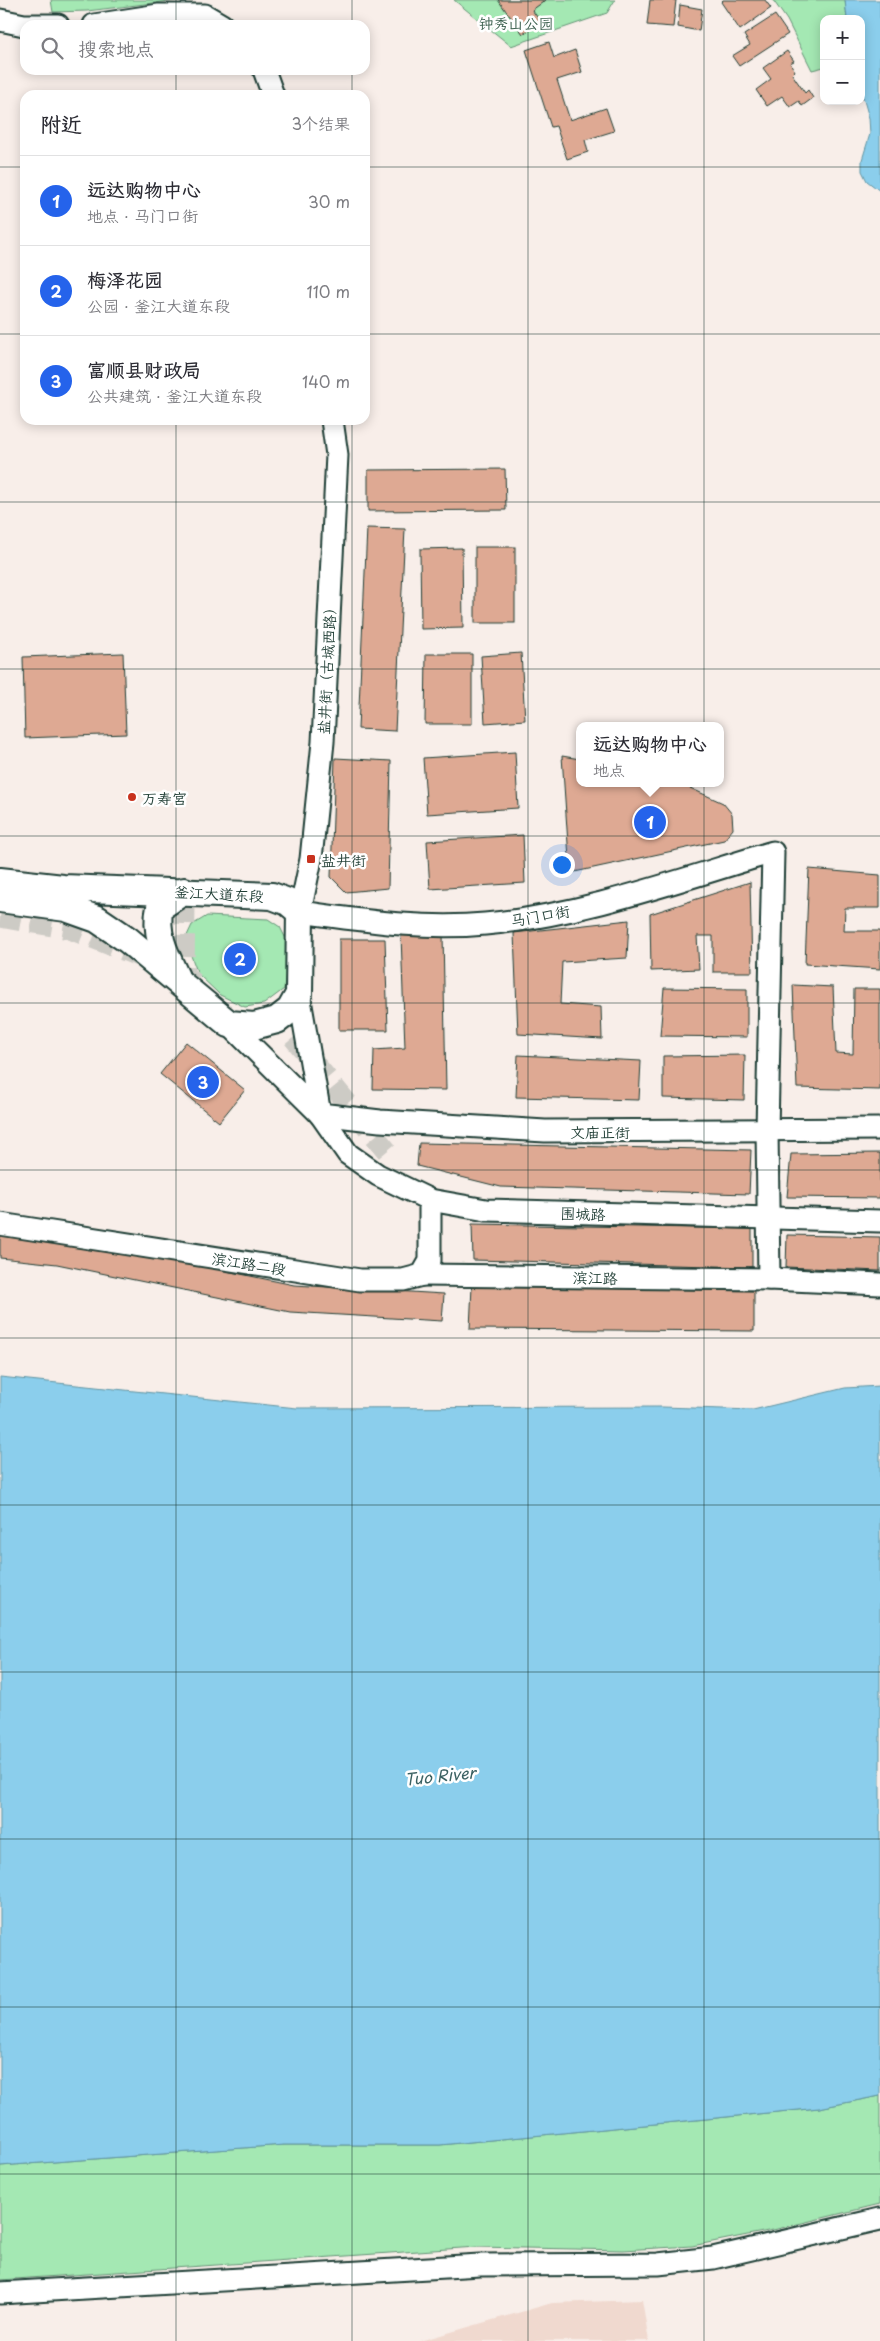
<!DOCTYPE html>
<html lang="zh">
<meta charset="utf-8">
<style>
:root{--surface:#fff;--page:#f2f2f3;--text:#2b2b33;--muted:#7c7c81;--line:#e1e1e2;--accent:#2563eb}
body{margin:0;font-family:"Playpen Sans","LXGW WenKai TC",sans-serif;background:var(--page);color:var(--text)}
.controls{position:absolute;right:15px;top:15px;display:grid;overflow:hidden;border-radius:10px;box-shadow:0 2px 12px #0003}
.controls button{width:45px;height:45px;display:grid;place-items:center;padding:0;border:0;border-bottom:1px solid var(--line);background:var(--surface);color:var(--text);font:25px sans-serif}
.you{position:absolute;left:561px;top:864px;width:18px;height:18px;margin:-12px;border:4px solid #fff;border-radius:50%;background:#1a73e8;box-shadow:0 0 0 8px #1a73e833}
.badge{display:grid;place-items:center;width:32px;height:32px;border-radius:50%;background:var(--accent);color:#fff;font-size:16px;font-weight:700}
.pin{position:absolute;translate:-50% -50%;border:2px solid #fff;box-shadow:0 1px 5px #0006}
.popup{position:absolute;left:576px;top:722px;width:148px;height:65px;box-sizing:border-box;display:grid;place-content:center;border-radius:10px;background:var(--surface);filter:drop-shadow(0 1px 4px #0005);font-size:16px;white-space:nowrap;color:var(--muted)}
.popup b{font-size:19px;color:var(--text)}
.popup::after{content:'';position:absolute;left:50%;top:100%;margin-left:-10px;border:10px solid transparent;border-top-color:var(--surface)}
.list{margin:0;padding:0;list-style:none}
h2{display:flex;justify-content:space-between;align-items:center;height:65px;margin:0;padding:0 20px;font-size:21px}
h2 small{font-size:16px;font-weight:400;color:var(--muted)}
.list li{display:grid;grid-template-columns:32px 1fr auto;gap:15px;align-items:center;box-sizing:border-box;height:90px;padding:0 20px;border-top:1px solid var(--line)}
.list b{display:block;font-size:19px;white-space:nowrap}
.list p{margin:0;font-size:16px;white-space:nowrap;color:var(--muted)}
.list em{font-size:16px;font-style:normal;color:var(--muted)}
.icon{flex:none;width:28px;height:28px;fill:none;stroke:currentColor;stroke-width:2;stroke-linecap:round;stroke-linejoin:round}
.map{position:relative;flex:none;width:880px;height:2341px;overflow:hidden}
.search{position:absolute;background:var(--surface);box-shadow:0 2px 12px #0003;left:20px;top:20px;width:350px;height:55px;display:flex;align-items:center;gap:12px;box-sizing:border-box;padding:0 18px;border-radius:15px;color:var(--muted);font-size:19px}
.panel{position:absolute;background:var(--surface);box-shadow:0 2px 12px #0003;left:20px;top:90px;width:350px;height:335px;border-radius:15px}
.map>svg:first-child{display:block}
.built{fill:#f0d9cf}
.green{fill:#a4e8b3;stroke:#629274}
.water{fill:#8bceec;stroke:#6094a2}
.building{fill:#dea993;stroke:#1f3d34}
.lines{fill:none;stroke-linecap:round;stroke-linejoin:round}
.minor-tunnel{stroke:#cdcbc5;stroke-width:21;stroke-dasharray:21 11;stroke-linecap:butt}
.minor-casing{stroke:#1f3d34;stroke-width:25}
.major-casing{stroke:#1f3d34;stroke-width:30}
.minor{stroke:#fff;stroke-width:21}
.major{stroke:#fff;stroke-width:26}
.grid{fill:none;stroke:#1f3d34;stroke-width:1;stroke-opacity:0.55}
.poi-dot{fill:#c8321e;stroke:#fff;stroke-width:2}
.labels{text-anchor:middle;dominant-baseline:central;stroke-width:5;stroke-linejoin:round;paint-order:stroke}
.park-label{font-size:15px;fill:#3a5f4d;stroke:#fff}
.street-label{font-size:15px;fill:#1f3d34;stroke:#fff}
.poi-label{font-size:15px;fill:#1f3d34;stroke:#fff;text-anchor:start}
.water-label{font-size:16px;font-style:italic;fill:#3a6162;stroke:#fff}
</style>
<div class="map">
<svg width="880" height="2341" viewBox="0 0 880 2341">
<rect width="100%" height="100%" fill="#f8eee9"/>
<filter id="ink" filterUnits="userSpaceOnUse"><feTurbulence type="fractalNoise" baseFrequency=".02" numOctaves="2"/><feDisplacementMap in="SourceGraphic" scale="10" xChannelSelector="R" yChannelSelector="G"/><feConvolveMatrix kernelMatrix="1 2 1 2 8 2 1 2 1" color-interpolation-filters="sRGB"/></filter>
<g filter="url(#ink)">
<path class="built" d="M642,2300L649,2341H420L552,2303Z"/>
<g class="green">
<path d="M51,0H178L87,11L53,12Z"/>
<path d="M454,0H615L607,13L511,46Z"/>
<path d="M773,0H845L847,19H824V67L812,70L787,20Z"/>
<path d="M207,916L268,919L280,927L289,945L284,989L264,1004L245,1007L220,995L198,974L185,940L192,925Z"/>
<path d="M880,2096V2204L773,2230L692,2246L623,2250L476,2247L0,2280V2166L284,2145H440L819,2108Z"/>
</g>
<g class="water">
<path d="M845,0H880V191L867,181L862,171V160L870,134L869,118L861,90V19H847Z"/>
<path d="M0,1377L297,1408L663,1407L753,1410L845,1388L880,1386V2096L819,2108L440,2145H284L0,2166Z"/>
</g>
<g class="building">
<path d="M498,0H546L532,10L541,22L523,34Z"/>
<path d="M650,0H676L673,27L647,25Z"/>
<path d="M723,0H765L771,8L740,30L721,2Z"/>
<path d="M680,5L702,9L699,31L678,27Z"/>
<path d="M775,15L788,34L739,66L732,56L750,45L744,35Z"/>
<path d="M549,42L554,58L575,50L582,72L557,80L570,120L606,108L614,131L585,140L588,152L567,159L556,126L551,127L526,50Z"/>
<path d="M787,51L794,61L790,63L795,71L792,74L805,93L808,90L813,98L802,106L799,101L790,107L782,96L767,106L756,90L771,79L763,68Z"/>
<path d="M505,469L506,510L368,511V470Z"/>
<path d="M367,528L405,529L395,731L358,729Z"/>
<rect x="475" y="547" width="40" height="76"/>
<path d="M462,548L463,628L421,629L420,549Z"/>
<path d="M123,653L126,734L25,738L23,657Z"/>
<path d="M521,653L525,720L485,723L481,656Z"/>
<path d="M426,654H472V724H425Z"/>
<path d="M515,752L518,808L427,814L423,758Z"/>
<path d="M562,756L580,759V783H679L723,803L732,814L733,829L724,840L570,873Z"/>
<path d="M335,758L391,761L388,888L346,892L331,877Z"/>
<path d="M523,835L525,883L430,889L427,841Z"/>
<path d="M809,869L880,875V908H845L844,931H880V969L805,964Z"/>
<path d="M750,882L752,972H713V936H697L699,969L651,971L650,914Z"/>
<path d="M629,920L627,958L562,962L560,1004L601,1007L602,1039L518,1034L514,933Z"/>
<path d="M443,934L446,1090L373,1089L374,1050L405,1048L401,935Z"/>
<path d="M339,939H385L388,1030H339Z"/>
<path d="M793,985L833,987L836,1053L853,1054L854,989H880V1090L797,1088Z"/>
<path d="M664,988L747,989V1037L660,1036Z"/>
<path d="M186,1042L245,1090L219,1122L160,1074Z"/>
<path d="M518,1055L641,1061L639,1100L516,1097Z"/>
<path d="M745,1055L744,1100L663,1098V1056Z"/>
<path d="M419,1143L751,1150L749,1194L501,1187L417,1166Z"/>
<path d="M880,1153V1198L787,1197L791,1154Z"/>
<path d="M472,1224L752,1229V1267L473,1260Z"/>
<path d="M0,1231L66,1238L294,1285L444,1294L442,1321L290,1312L57,1264L0,1258Z"/>
<path d="M787,1235L880,1237V1271L786,1267Z"/>
<path d="M472,1286L754,1291V1331L470,1329Z"/>
</g>
<g class="lines">
<g class="minor-tunnel">
<path d="M185,903L184,975L198,986"/>
<path d="M0,917L70,929L141,957"/>
<path d="M273,1013L387,1151"/>
</g>
<g class="minor-casing">
<g id="minor">
<path d="M0,20L24,25H58"/>
<path d="M94,25L159,15H205L222,25"/>
<path d="M264,70L273,95"/>
<path d="M332,420L337,455L323,742L311,859L300,912C361,920 423,930 485,924C580,916 682,879 773,852L767,1130L769,1279"/>
<path d="M299,994L320,1114"/>
<path d="M229,1024L320,1114L348,1154L378,1175L430,1200L486,1210L880,1221"/>
<path d="M320,1114L380,1121L545,1131L880,1129"/>
<path d="M0,1224L360,1280H403L422,1275L430,1261V1200"/>
<path d="M422,1275L769,1279L880,1284"/>
<path d="M0,2293L480,2265L658,2264L713,2258L880,2219"/>
</g>
</g>
<g class="major-casing">
<g id="major">
<path d="M0,881L63,888L272,896L288,902L300,912L299,994L290,1010L277,1020L254,1026L229,1024L128,940L97,919L66,908L0,899"/>
<path d="M176,977C165,954 154,932 160,907L184,891"/>
</g>
</g>
<use href="#minor" class="minor"/>
<use href="#major" class="major"/>
</g>
</g>
<path class="grid" d="M176,0V25M352,0V25M528,0V2341M704,0V2341M176,70V95M352,70V95M0,167H25M365,167H880M0,334H25M365,334H880M176,420V2341M352,420V2341M0,502H880M0,669H880M0,836H880M0,1003H880M0,1170H880M0,1338H880M0,1505H880M0,1672H880M0,1839H880M0,2007H880M0,2174H880"/>
<g class="poi-dot">
<circle cx="132" cy="797" r="5"/>
<rect x="306" y="854" width="10" height="10" rx="2.5"/>
</g>
<g class="labels">
<g class="park-label">
<text x="516" y="22">钟秀山公园</text>
</g>
<g class="street-label">
<text transform="translate(326 667) rotate(-87)">盐井街（古城西路）</text>
<text transform="translate(219 893) rotate(3)">釜江大道东段</text>
<text transform="translate(540 915) rotate(-10)">马门口街</text>
<text x="600" y="1131">文庙正街</text>
<text transform="translate(583 1213) rotate(2)">围城路</text>
<text transform="translate(249 1263) rotate(9)">滨江路二段</text>
<text transform="translate(595 1277) rotate(1)">滨江路</text>
</g>
<g class="poi-label">
<text x="142" y="797">万寿宫</text>
<text x="321" y="859">盐井街</text>
</g>
<g class="water-label">
<text transform="translate(440 1775) rotate(-6)">Tuo River</text>
</g>
</g>
</svg>
<div class="controls">
<button>+</button>
<button>−</button>
</div>
<div class="you"></div>
<div class="pin badge" style="left:650px;top:822px">1</div>
<div class="popup"><b>远达购物中心</b>地点</div>
<div class="pin badge" style="left:240px;top:959px">2</div>
<div class="pin badge" style="left:203px;top:1082px">3</div>
<div class="search"><svg class="icon" aria-label="search" viewBox="0 0 24 24"><circle cx="10" cy="10" r="6"/><path d="M15 15l6 6"/></svg>搜索地点</div>
<section class="panel">
<h2>附近<small>3个结果</small></h2>
<ul class="list">
<li><span class="badge">1</span><div><b>远达购物中心</b><p>地点 · 马门口街</p></div><em>30 m</em></li>
<li><span class="badge">2</span><div><b>梅泽花园</b><p>公园 · 釜江大道东段</p></div><em>110 m</em></li>
<li><span class="badge">3</span><div><b>富顺县财政局</b><p>公共建筑 · 釜江大道东段</p></div><em>140 m</em></li>
</ul>
</section>
</div>
